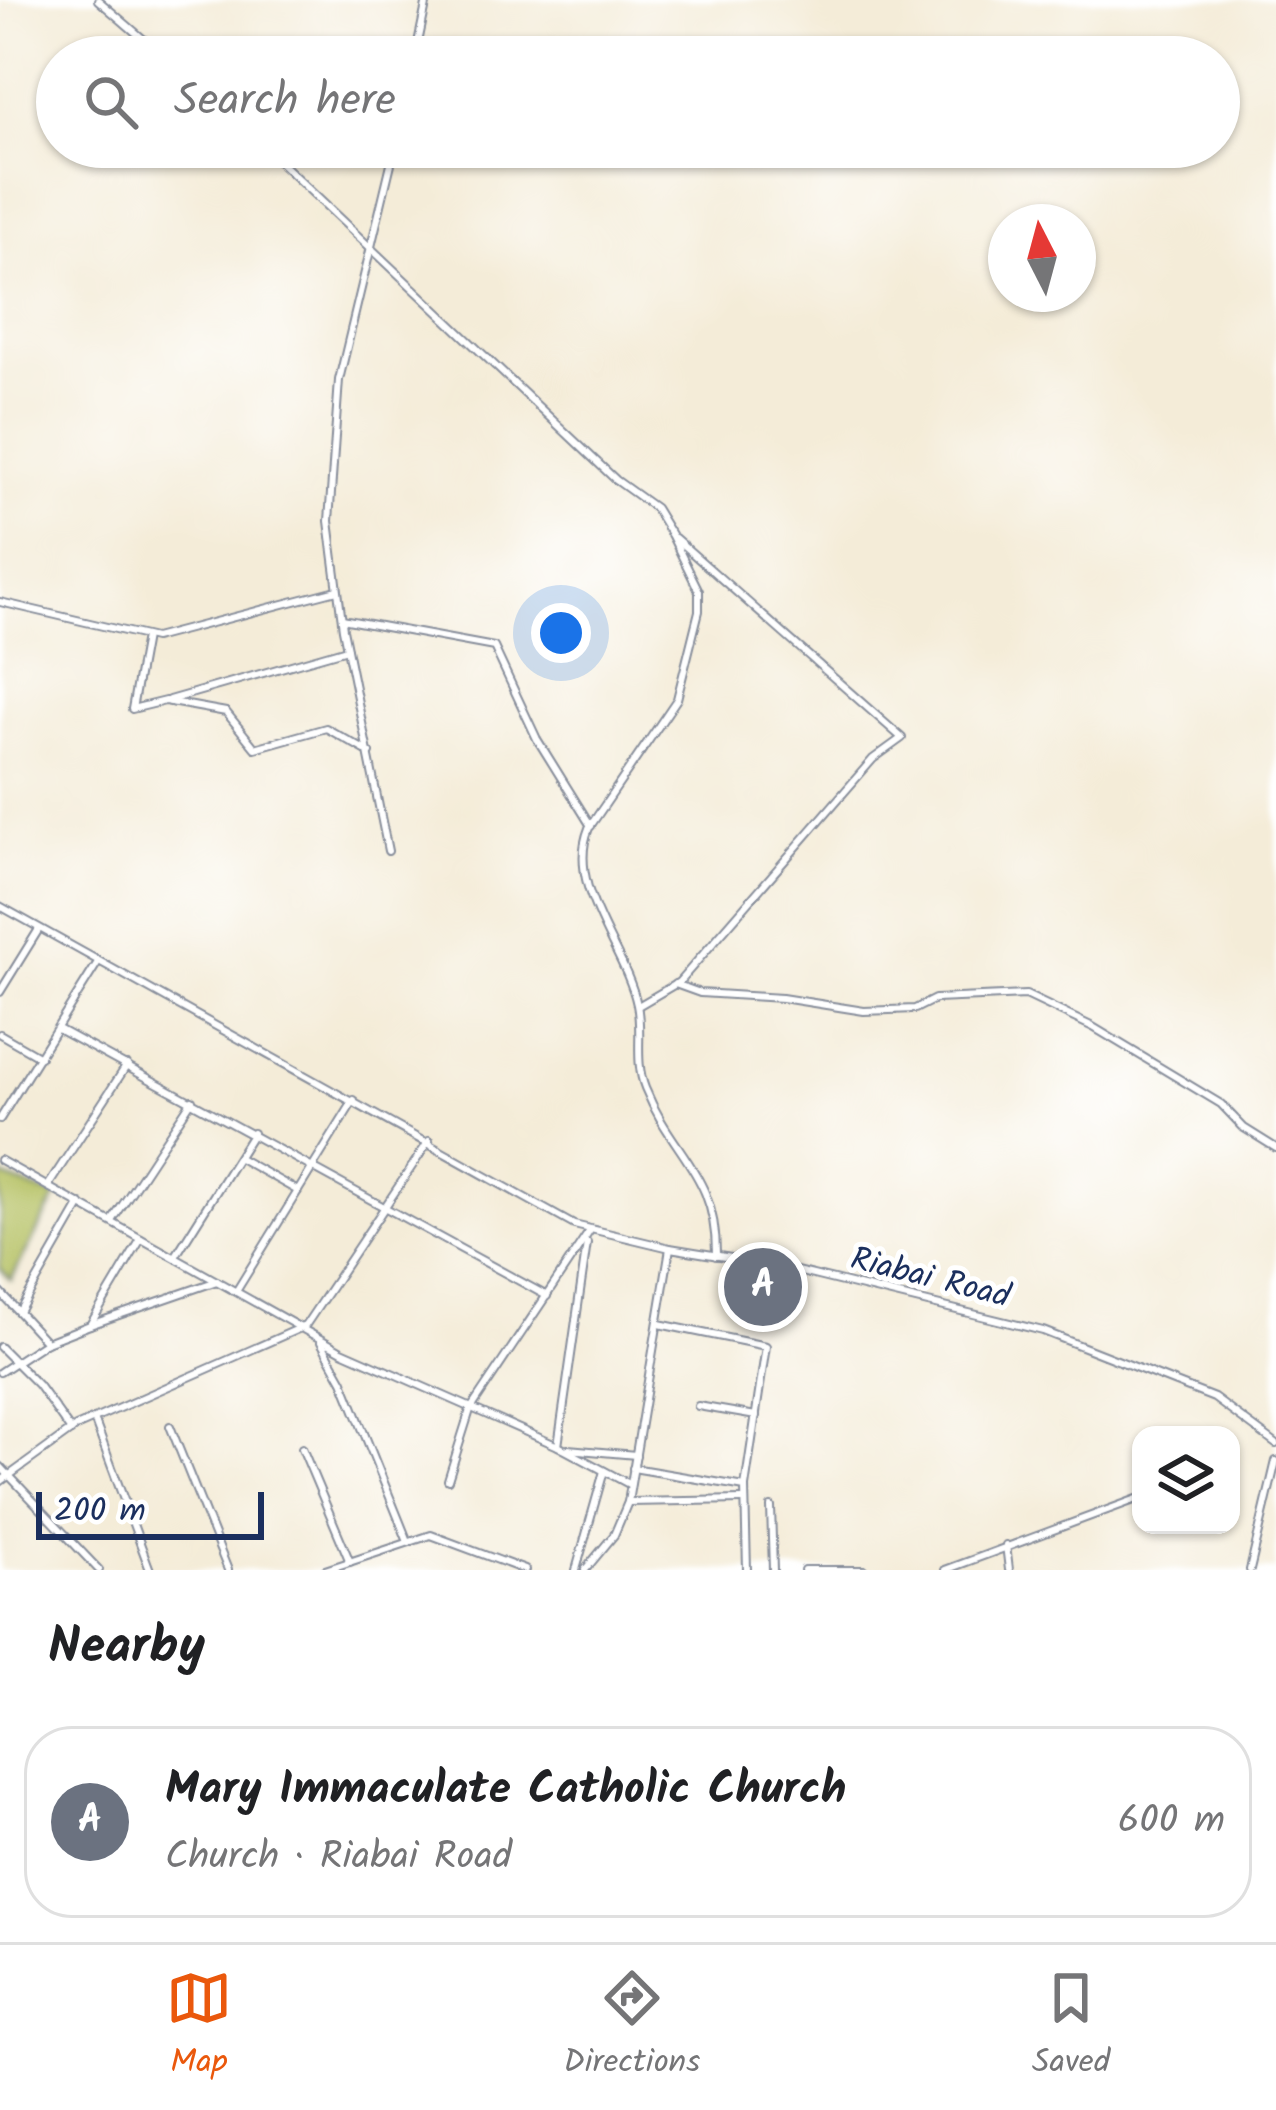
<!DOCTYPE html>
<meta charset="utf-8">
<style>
:root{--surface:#fff;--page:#f2f2f2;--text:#202124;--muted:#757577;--line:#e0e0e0;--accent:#ea580c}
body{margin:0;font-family:Kalam,sans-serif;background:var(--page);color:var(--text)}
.controls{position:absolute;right:36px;bottom:36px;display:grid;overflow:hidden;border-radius:24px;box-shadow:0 3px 9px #0004}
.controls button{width:108px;height:108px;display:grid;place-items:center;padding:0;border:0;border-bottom:3px solid var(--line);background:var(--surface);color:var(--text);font:60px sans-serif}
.compass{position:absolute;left:988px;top:204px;width:108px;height:108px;border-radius:50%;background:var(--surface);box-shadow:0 3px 9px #0004;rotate:354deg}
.scale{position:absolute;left:36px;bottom:30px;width:228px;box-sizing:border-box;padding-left:12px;border:6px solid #1b2f5e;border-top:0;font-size:33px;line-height:42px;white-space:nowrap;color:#1b2f5e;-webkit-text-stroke:9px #fff;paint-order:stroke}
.you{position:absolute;left:561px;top:633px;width:42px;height:42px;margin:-30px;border:9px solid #fff;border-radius:50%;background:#1a73e8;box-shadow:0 0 0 18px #1a73e833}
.badge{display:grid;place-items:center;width:78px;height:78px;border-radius:50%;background:var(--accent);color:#fff;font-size:39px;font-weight:700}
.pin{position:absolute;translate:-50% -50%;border:6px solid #fff;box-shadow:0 3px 12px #0006}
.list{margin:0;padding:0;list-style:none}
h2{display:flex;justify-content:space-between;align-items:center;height:156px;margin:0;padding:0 48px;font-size:51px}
h2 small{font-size:39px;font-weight:400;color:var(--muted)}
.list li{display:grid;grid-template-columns:78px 1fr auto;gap:36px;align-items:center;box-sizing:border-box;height:192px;margin:0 24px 24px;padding:0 24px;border:3px solid var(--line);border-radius:48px}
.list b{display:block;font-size:45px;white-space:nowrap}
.list p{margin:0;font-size:39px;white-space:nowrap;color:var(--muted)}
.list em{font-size:39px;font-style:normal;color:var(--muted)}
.icon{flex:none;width:66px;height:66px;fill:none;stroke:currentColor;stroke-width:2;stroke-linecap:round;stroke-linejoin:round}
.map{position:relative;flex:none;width:1276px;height:1570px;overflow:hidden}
.search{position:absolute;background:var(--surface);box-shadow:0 3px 9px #0004;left:36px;right:36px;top:36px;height:132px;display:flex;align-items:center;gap:30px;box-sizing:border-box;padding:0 42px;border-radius:66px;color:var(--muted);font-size:45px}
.sheet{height:372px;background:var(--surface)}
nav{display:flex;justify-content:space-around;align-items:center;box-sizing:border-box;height:168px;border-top:3px solid var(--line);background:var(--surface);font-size:33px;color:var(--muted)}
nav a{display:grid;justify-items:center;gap:6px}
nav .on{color:var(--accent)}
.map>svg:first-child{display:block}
.green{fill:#b5c163;stroke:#687860;stroke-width:3}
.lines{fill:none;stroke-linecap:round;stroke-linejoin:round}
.minor-casing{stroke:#888e9b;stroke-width:10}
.minor{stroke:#fff;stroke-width:6}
.labels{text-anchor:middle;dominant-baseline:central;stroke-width:10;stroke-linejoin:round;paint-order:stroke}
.street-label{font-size:33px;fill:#1b2f5e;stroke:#fff}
</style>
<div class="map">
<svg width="1276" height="1570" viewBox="0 0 1276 1570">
<rect width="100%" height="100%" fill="#fff"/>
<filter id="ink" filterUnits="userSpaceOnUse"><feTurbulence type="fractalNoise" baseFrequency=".00833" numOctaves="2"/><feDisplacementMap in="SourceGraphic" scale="24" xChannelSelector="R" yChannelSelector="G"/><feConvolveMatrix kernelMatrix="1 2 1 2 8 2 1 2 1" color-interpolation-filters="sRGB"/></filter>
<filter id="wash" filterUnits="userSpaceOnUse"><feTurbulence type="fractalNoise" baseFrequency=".004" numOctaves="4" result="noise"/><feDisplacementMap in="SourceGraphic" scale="48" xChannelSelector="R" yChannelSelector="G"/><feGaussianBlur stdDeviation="2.7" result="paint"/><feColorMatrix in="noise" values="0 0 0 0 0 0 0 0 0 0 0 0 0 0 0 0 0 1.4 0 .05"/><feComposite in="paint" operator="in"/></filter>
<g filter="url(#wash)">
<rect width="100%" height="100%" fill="#f4ecd8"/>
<path class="green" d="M0,1175L56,1197L11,1280L0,1268Z"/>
</g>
<g filter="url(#ink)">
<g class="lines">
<g class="minor-casing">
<g id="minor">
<path d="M98,0L164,57"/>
<path d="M415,57L427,0"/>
<path d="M264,147L616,480L655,508L672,536L699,591V611L677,699L589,828C565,888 626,950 637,1005C643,1033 634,1060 645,1088C673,1157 717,1173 716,1256"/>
<path d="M0,602L154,638L337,590"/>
<path d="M342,619L494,647L537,739L591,826"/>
<path d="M145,637L132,709L165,701L226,712L255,748L326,728L370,753"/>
<path d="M169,700L347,649"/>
<path d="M388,851L343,629L329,521L339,380L395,147"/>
<path d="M0,906L574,1225L670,1248"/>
<path d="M675,984L700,993L782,998L864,1011L915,1009L935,999L1026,995L1093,1027L1221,1104L1244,1128L1276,1148"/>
<path d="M0,992L39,929"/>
<path d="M638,1006L679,982L873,759L902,738L675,538"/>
<path d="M58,1029L547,1296"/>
<path d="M0,1034L40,1057"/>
<path d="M0,1119L98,962"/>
<path d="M239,1158L298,1191"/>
<path d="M0,1160L342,1351L558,1446L629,1484"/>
<path d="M48,1186L127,1065"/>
<path d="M112,1221L192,1100"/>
<path d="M175,1257L253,1133"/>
<path d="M237,1290L354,1100"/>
<path d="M0,1292L46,1342"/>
<path d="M19,1312L81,1204"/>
<path d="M659,1324L766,1346L745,1487L747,1570"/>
<path d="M90,1325L217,1281"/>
<path d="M321,1342L343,1381L408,1542"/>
<path d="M0,1347L38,1385L71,1431"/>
<path d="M0,1372L46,1342L90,1325L141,1239"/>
<path d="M698,1406L756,1416"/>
<path d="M94,1419L150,1570"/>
<path d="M170,1426L228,1570"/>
<path d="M558,1446L587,1243"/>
<path d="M302,1448L350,1562"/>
<path d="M568,1449L636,1455"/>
<path d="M0,1466L99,1570"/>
<path d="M633,1468L745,1487"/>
<path d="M448,1480L470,1410L589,1232"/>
<path d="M0,1482L76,1427L305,1326L429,1141"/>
<path d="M628,1502L744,1500"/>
<path d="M771,1507L773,1570"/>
<path d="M1006,1545L1009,1570"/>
<path d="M325,1570L431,1535L525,1570"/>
<path d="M576,1570L604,1471"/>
<path d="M585,1570L614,1535L628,1502L670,1248L768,1264L1043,1331L1214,1398L1276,1444"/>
<path d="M804,1570H864"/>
<path d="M945,1570L1137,1499"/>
<path d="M1250,1570L1276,1461"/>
</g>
</g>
<use href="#minor" class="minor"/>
</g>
</g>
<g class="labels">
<g class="street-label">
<text transform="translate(930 1279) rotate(14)">Riabai Road</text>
</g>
</g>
</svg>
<div class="controls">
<button><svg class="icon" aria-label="layers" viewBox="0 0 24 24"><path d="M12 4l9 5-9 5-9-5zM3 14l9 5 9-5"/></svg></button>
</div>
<svg class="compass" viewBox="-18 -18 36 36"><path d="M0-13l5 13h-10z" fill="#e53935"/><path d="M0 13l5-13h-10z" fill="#757577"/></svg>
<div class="scale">200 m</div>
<div class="you"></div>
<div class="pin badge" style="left:763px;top:1287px;background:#6b7280">A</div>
<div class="search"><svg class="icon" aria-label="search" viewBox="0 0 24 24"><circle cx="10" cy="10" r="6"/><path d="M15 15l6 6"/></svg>Search here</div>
</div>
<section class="sheet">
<h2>Nearby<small></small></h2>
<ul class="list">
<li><span class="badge" style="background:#6b7280">A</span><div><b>Mary Immaculate Catholic Church</b><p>Church · Riabai Road</p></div><em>600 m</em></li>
</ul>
</section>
<nav>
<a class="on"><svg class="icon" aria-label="map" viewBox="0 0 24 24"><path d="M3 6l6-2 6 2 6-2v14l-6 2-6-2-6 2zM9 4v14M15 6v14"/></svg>Map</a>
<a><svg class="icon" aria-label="directions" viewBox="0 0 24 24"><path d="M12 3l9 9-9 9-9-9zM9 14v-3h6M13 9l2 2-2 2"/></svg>Directions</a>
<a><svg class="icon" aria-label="saved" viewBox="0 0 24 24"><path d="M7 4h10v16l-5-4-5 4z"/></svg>Saved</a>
</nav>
